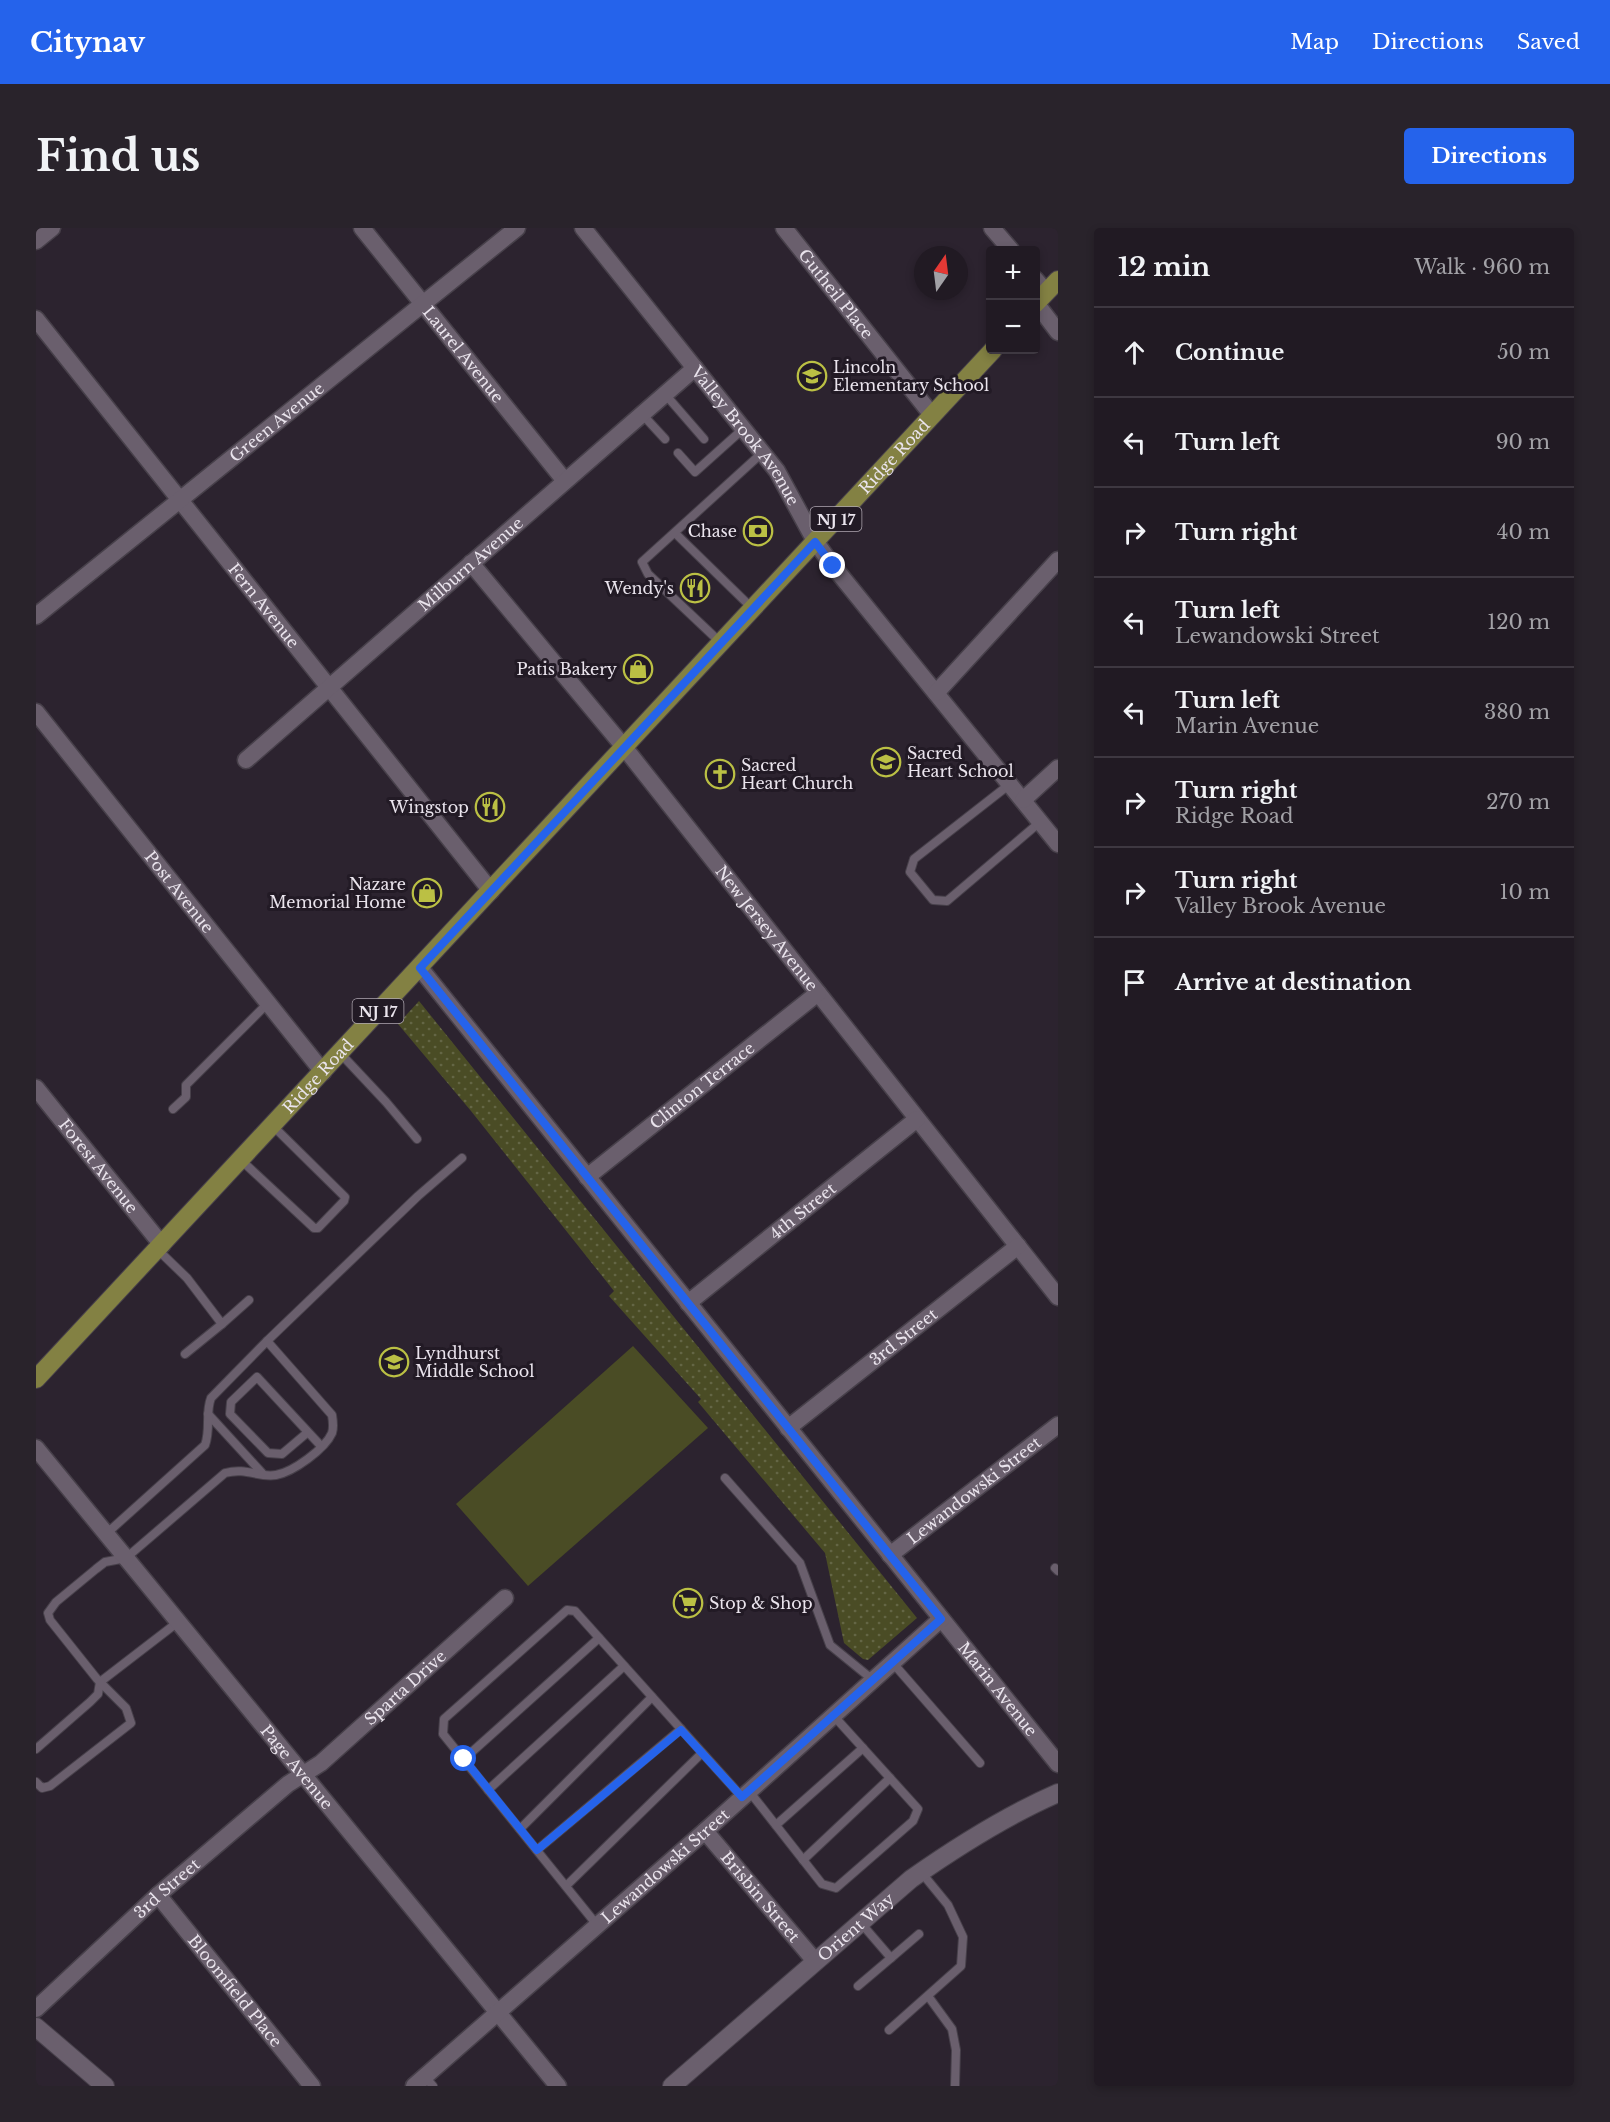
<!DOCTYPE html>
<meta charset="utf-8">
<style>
:root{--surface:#211a23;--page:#29232b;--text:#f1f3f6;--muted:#a2a1a6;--line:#3e3841;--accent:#2563eb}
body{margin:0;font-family:"Libre Baskerville",serif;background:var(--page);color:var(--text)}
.controls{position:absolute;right:18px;top:18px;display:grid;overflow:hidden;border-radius:6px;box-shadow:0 3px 9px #0003}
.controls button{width:54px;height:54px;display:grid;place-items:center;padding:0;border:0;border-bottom:2px solid var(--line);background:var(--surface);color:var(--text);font:30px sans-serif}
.compass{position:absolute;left:878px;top:18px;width:54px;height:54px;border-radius:50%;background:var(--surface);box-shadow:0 3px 9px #0003;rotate:14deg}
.stop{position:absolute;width:18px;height:18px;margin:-14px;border:4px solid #2563eb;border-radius:50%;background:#fff}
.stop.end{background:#2563eb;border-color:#fff;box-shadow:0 2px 6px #0008}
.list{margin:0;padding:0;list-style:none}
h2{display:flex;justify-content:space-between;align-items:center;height:78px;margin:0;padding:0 24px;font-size:26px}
h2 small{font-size:20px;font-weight:400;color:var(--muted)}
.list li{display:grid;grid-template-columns:39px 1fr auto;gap:18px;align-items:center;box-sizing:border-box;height:90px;padding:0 24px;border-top:2px solid var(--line)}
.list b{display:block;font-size:22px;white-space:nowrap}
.list p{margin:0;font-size:20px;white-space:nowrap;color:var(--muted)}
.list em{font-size:20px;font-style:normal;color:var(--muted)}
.icon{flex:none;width:33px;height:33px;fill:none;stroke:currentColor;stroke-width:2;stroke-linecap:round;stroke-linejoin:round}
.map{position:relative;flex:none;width:1022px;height:1858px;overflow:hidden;border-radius:6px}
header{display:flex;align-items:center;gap:36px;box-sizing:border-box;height:84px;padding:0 30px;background:var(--accent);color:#fff}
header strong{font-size:28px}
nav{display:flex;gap:33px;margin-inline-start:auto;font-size:21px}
.intro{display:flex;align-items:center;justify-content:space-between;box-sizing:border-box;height:144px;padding:0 36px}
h1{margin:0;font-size:42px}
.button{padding:15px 27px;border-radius:6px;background:var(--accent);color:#fff;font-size:21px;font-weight:700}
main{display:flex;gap:36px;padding:0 36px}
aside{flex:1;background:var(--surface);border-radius:6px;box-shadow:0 3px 9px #0003}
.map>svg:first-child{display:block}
.grass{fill:url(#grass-dots)}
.pitch{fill:#4a4c25}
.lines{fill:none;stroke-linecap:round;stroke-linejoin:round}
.service-casing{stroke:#47404a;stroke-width:10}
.minor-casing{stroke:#47404a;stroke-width:19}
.tertiary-casing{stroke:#47404a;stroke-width:20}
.primary-casing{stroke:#47404a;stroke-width:20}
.service{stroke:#6a5f6d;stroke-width:8}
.minor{stroke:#6a5f6d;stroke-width:16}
.tertiary{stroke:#6a5f6d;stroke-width:18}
.primary{stroke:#838143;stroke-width:18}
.route{stroke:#2563eb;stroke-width:8}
.labels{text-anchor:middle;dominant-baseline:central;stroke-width:6;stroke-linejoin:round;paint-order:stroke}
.shield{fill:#221a25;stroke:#aea7b1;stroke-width:1.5}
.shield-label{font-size:15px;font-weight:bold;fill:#eae4ed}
.street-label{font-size:16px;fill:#eae4ed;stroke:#221a25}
.poi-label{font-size:16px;fill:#eae4ed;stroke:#221a25;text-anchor:start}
</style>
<header>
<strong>Citynav</strong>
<nav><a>Map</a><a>Directions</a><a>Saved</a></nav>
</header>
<div class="intro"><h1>Find us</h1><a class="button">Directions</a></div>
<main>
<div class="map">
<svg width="1022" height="1858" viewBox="0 0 1022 1858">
<defs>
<pattern id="grass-dots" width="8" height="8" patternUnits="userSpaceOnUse" patternTransform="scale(1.5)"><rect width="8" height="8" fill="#4a4c25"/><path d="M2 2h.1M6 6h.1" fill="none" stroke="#646645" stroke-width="1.8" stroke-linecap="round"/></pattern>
</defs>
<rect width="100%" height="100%" fill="#2c232f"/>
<path class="grass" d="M383,773L881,1390L832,1432L827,1431L808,1415L789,1325L662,1174L665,1171L573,1068L578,1063L435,883L362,796Z"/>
<path class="pitch" d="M597,1118L672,1200L492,1358L420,1276Z"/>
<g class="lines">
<g class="service-casing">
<g id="service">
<path d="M629,166L668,211"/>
<path d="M606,186L629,211"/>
<path d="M642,225L659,244L707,201"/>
<path d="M639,305L716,380"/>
<path d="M685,415L612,346L606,334L726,225"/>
<path d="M974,556L878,631L874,644L897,672L911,673L1004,594"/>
<path d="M304,825L350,874L381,911"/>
<path d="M137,881L150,869V857L232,775"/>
<path d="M205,932L278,1000H282L308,973L309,969L237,898"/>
<path d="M122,1022L151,1050L186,1096L213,1072"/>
<path d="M231,1113L382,968L426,930"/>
<path d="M149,1126L186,1096"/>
<path d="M172,1186L226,1245"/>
<path d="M272,1204L246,1226L232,1225L194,1186L195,1174L221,1149L285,1218"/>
<path d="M689,1250L764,1335L794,1417L837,1452"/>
<path d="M1019,1340L1022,1343"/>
<path d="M856,1434L944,1535"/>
<path d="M0,1521L54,1474L62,1466L64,1454L142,1394"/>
<path d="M428,1531L563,1410"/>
<path d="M0,1554L6,1560L14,1558L95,1495L90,1480L61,1451L14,1392L12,1385L20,1374L60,1341L69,1334L90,1330L189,1245C211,1239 222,1250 240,1247C257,1244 289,1221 296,1205C298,1199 297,1193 296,1187L231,1113L175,1170C169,1185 175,1201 169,1217L70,1306"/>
<path d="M452,1562L588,1438"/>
<path d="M713,1563L786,1656L800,1660L877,1593L882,1581L797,1487"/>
<path d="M740,1597L827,1520"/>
<path d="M484,1601L616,1469"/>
<path d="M501,1622L645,1501"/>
<path d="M767,1632L854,1550"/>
<path d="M530,1658L666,1525"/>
<path d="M824,1694L855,1730L883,1706"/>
<path d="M561,1697L407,1506L408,1491L531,1382L539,1383L706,1569"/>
<path d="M822,1758L855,1730"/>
<path d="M892,1768L916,1801L920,1822L919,1858"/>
<path d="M853,1802L925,1738L927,1709L912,1677L885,1644"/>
<path d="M389,1849L397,1858"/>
</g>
</g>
<g class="minor-casing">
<g id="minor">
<path id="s1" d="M326,0L529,253"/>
<path id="s2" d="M547,0L741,243L779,313L797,338L1022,616"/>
<path id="s3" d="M748,0L896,187"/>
<path d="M956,0L975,22"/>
<path d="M0,13L16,0"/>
<path d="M999,51L1010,64"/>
<path d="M1000,75L1022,104"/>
<path id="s4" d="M0,91L455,663"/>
<path id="s5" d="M435,335L588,519L1022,1069"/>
<path id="s6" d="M0,388L481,0"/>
<path d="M900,465L1022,332"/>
<path id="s7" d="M0,484L287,844"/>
<path id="s8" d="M210,532L659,140"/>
<path d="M987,572L1022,540"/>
<path id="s9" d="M384,740L1022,1536"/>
<path id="s10" d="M0,860L126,1017"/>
<path id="s11" d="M551,949L782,765"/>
<path id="s12" d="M652,1075L881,891"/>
<path id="s13" d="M752,1200L982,1018"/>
<path id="s14" d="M0,1220L522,1858"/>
<path id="s15" d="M854,1327L1022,1197"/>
<path id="s16" d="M669,1603L779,1733"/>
<path id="s17" d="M122,1667L276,1858"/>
<path id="s18" d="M0,1781L122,1667L252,1556L285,1535L469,1370"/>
<path id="s19" d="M378,1858L669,1603L905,1391"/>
</g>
</g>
<g class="tertiary-casing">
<g id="tertiary">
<path d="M0,1799L69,1858"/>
<path id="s20" d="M636,1858L875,1651C922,1618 969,1588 1022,1565"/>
</g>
</g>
<g class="primary-casing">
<g id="primary">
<path d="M999,76L1022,52"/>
<path id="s21" d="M0,1151L957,122"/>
</g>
</g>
<use href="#service" class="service"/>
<use href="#minor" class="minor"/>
<use href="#tertiary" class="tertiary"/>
<use href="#primary" class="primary"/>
</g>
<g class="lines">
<path class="route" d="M428,1531L501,1622L645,1502L706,1569L905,1391L384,740L779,314L797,338"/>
</g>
<defs>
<g id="school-ring" transform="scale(1.5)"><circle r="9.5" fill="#221a25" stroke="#bbc044" stroke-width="1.5"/><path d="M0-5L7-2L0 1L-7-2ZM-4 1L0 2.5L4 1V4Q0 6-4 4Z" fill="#bbc044"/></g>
<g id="bank-ring" transform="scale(1.5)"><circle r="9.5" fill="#221a25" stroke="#bbc044" stroke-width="1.5"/><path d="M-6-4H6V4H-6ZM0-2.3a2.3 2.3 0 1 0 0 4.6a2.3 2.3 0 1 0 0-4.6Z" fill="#bbc044"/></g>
<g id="restaurant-ring" transform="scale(1.5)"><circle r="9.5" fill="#221a25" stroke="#bbc044" stroke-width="1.5"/><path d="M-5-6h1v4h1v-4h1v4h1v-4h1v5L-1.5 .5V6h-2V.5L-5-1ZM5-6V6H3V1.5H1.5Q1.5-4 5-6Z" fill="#bbc044"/></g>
<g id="shop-ring" transform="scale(1.5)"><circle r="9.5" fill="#221a25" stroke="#bbc044" stroke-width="1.5"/><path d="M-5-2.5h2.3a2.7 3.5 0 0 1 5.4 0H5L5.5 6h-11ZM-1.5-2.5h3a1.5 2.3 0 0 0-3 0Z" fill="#bbc044"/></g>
<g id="church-ring" transform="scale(1.5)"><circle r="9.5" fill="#221a25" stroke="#bbc044" stroke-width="1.5"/><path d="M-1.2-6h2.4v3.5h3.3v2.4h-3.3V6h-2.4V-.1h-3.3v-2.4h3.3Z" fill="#bbc044"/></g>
<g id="supermarket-ring" transform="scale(1.5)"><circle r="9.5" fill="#221a25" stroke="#bbc044" stroke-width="1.5"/><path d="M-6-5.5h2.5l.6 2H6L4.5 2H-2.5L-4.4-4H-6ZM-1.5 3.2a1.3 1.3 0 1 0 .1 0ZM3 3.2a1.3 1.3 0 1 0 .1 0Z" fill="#bbc044"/></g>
</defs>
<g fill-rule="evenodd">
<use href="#school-ring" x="776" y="148"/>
<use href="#bank-ring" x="722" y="303"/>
<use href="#restaurant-ring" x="659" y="360"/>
<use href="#shop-ring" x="602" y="441"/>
<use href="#school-ring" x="850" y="534"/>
<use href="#church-ring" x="684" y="546"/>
<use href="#restaurant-ring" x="454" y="579"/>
<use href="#shop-ring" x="391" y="665"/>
<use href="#school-ring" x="358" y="1134"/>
<use href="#supermarket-ring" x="652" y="1375"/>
</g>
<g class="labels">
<g class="shield">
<rect x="774.5" y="279" width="51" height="24" rx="4.5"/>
<rect x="316.5" y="771" width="51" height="24" rx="4.5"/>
</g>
<g class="shield-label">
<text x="800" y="291">NJ 17</text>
<text x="342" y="783">NJ 17</text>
</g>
<g class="street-label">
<text stroke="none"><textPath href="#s3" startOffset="84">Gutheil Place</textPath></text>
<text stroke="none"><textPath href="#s1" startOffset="162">Laurel Avenue</textPath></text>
<text stroke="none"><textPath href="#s6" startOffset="309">Green Avenue</textPath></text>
<text stroke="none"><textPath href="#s2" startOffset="264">Valley Brook Avenue</textPath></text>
<text stroke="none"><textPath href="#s21" startOffset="1260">Ridge Road</textPath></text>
<text stroke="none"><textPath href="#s8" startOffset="298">Milburn Avenue</textPath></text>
<text stroke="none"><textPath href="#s4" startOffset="366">Fern Avenue</textPath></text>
<text stroke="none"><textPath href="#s7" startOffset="230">Post Avenue</textPath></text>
<text stroke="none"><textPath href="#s5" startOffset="470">New Jersey Avenue</textPath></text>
<text stroke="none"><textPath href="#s21" startOffset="414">Ridge Road</textPath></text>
<text stroke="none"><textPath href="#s11" startOffset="147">Clinton Terrace</textPath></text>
<text stroke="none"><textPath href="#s10" startOffset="100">Forest Avenue</textPath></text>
<text stroke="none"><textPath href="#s12" startOffset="147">4th Street</textPath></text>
<text stroke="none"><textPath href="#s13" startOffset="147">3rd Street</textPath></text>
<text stroke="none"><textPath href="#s15" startOffset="106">Lewandowski Street</textPath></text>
<text stroke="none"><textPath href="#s18" startOffset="490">Sparta Drive</textPath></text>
<text stroke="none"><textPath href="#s9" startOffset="924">Marin Avenue</textPath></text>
<text stroke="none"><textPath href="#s14" startOffset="412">Page Avenue</textPath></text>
<text stroke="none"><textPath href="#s19" startOffset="334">Lewandowski Street</textPath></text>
<text stroke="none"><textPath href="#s18" startOffset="178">3rd Street</textPath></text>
<text stroke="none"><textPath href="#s16" startOffset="86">Brisbin Street</textPath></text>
<text stroke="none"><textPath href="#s20" startOffset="243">Orient Way</textPath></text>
<text stroke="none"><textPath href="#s17" startOffset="123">Bloomfield Place</textPath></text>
</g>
<g class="poi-label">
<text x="797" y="139">Lincoln<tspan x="797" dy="18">Elementary School</tspan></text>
<text x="701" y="303" text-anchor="end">Chase</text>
<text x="638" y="360" text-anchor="end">Wendy's</text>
<text x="581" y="441" text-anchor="end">Patis Bakery</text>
<text x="871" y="525">Sacred<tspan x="871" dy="18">Heart School</tspan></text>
<text x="705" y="537">Sacred<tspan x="705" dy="18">Heart Church</tspan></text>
<text x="433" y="579" text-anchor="end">Wingstop</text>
<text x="370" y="656" text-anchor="end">Nazare<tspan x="370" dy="18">Memorial Home</tspan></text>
<text x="379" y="1125">Lyndhurst<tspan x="379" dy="18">Middle School</tspan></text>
<text x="673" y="1375">Stop &amp; Shop</text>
</g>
</g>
</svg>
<div class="controls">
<button>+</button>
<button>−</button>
</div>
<svg class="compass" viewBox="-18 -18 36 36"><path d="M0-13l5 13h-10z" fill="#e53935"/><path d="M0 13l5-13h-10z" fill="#a2a1a6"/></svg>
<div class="stop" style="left:428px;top:1531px"></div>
<div class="stop end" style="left:797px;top:338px"></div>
</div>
<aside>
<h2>12 min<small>Walk · 960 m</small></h2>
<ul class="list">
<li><svg class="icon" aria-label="ahead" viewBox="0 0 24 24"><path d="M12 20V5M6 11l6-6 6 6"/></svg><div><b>Continue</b></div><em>50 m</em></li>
<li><svg class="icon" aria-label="left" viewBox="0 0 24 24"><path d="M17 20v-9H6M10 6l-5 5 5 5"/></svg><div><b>Turn left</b></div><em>90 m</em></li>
<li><svg class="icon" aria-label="right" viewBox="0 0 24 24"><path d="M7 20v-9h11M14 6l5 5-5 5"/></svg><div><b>Turn right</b></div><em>40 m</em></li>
<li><svg class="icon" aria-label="left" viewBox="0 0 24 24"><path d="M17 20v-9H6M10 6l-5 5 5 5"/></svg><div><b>Turn left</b><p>Lewandowski Street</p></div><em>120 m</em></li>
<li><svg class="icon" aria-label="left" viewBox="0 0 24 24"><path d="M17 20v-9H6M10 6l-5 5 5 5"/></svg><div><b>Turn left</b><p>Marin Avenue</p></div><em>380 m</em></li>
<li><svg class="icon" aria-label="right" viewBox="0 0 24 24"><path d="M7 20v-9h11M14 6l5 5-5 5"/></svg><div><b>Turn right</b><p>Ridge Road</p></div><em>270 m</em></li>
<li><svg class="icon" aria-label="right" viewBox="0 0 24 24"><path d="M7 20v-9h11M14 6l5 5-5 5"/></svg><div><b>Turn right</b><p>Valley Brook Avenue</p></div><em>10 m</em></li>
<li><svg class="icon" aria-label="arrive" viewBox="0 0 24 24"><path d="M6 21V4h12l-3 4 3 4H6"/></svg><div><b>Arrive at destination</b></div></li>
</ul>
</aside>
</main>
